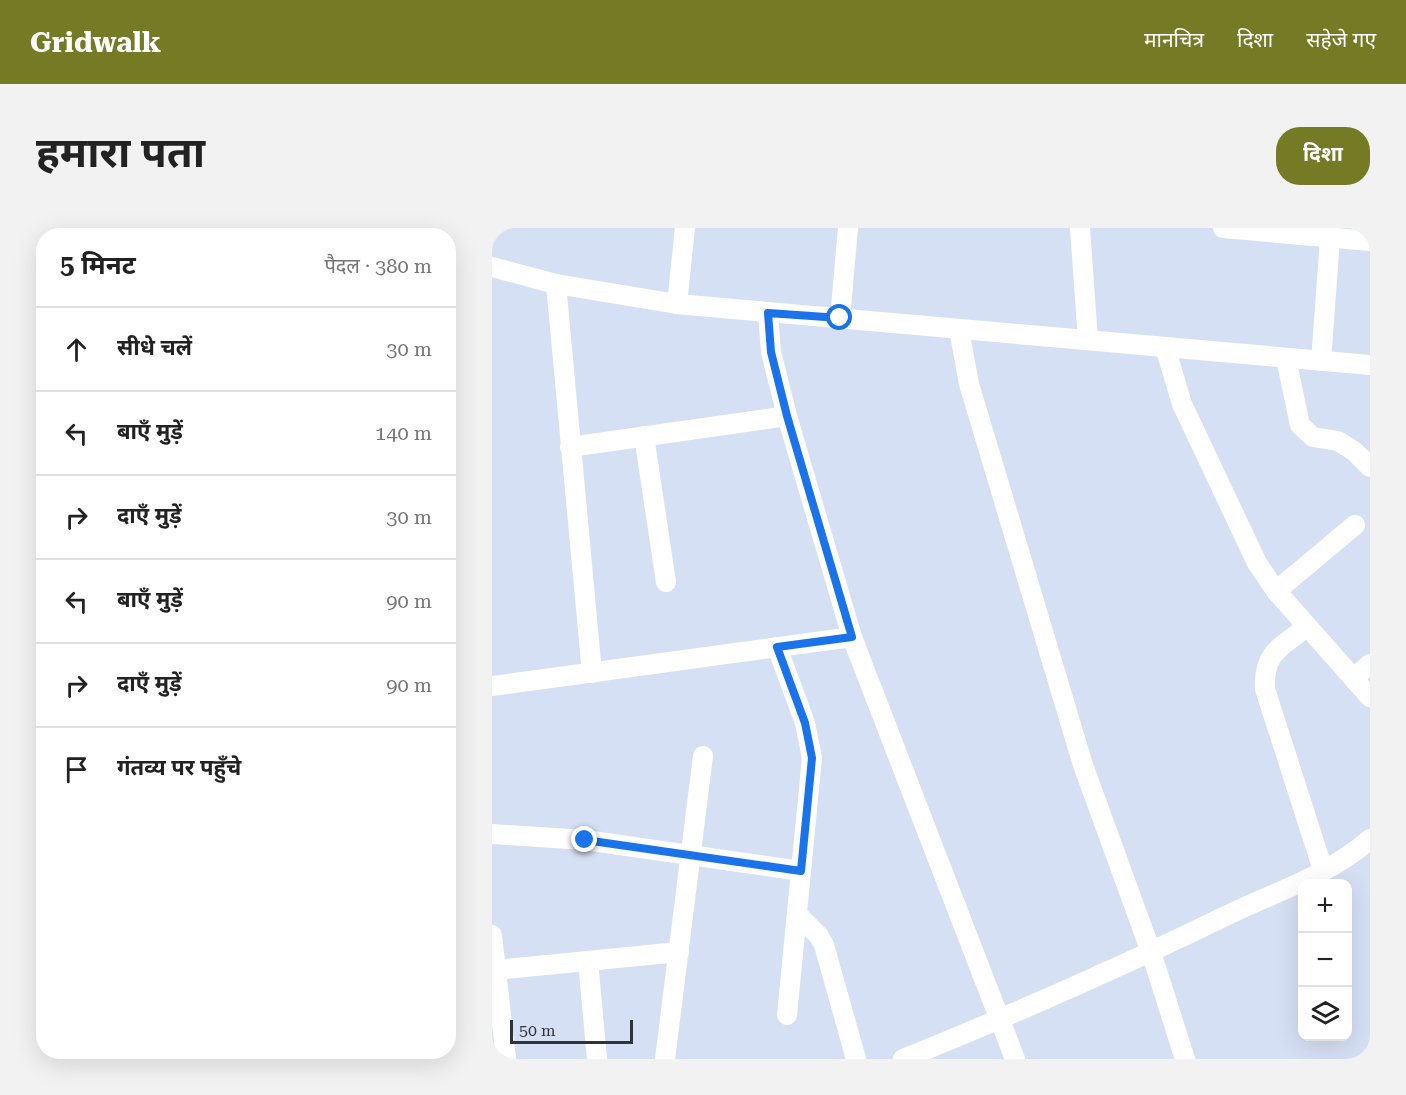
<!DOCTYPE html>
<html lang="hi">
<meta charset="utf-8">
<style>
:root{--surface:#fff;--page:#f2f2f2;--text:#222;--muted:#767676;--line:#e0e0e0;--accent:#757b25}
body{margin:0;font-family:"Roboto Serif","Noto Sans Devanagari",serif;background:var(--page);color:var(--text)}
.controls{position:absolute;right:18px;bottom:18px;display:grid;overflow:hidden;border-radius:12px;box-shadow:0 6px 24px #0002}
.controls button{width:54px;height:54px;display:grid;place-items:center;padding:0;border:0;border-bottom:2px solid var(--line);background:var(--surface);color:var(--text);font:30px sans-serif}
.scale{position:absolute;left:18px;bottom:15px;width:123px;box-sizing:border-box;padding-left:6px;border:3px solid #2f333b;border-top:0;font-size:16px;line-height:21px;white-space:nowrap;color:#2f333b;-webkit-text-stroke:4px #d6e0f5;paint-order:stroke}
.stop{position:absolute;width:18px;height:18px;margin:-14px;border:4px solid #1a73e8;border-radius:50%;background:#fff}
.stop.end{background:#1a73e8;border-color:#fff;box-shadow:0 2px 6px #0008}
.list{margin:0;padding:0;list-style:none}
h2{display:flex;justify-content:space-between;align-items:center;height:78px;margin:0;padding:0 24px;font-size:26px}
h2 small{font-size:20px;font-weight:400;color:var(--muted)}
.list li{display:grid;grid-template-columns:39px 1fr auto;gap:18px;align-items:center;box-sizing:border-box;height:84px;padding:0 24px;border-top:2px solid var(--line)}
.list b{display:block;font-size:22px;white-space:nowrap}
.list em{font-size:20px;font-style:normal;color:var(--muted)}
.icon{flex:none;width:33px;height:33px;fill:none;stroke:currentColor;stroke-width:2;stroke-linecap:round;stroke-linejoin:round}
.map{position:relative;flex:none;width:878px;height:831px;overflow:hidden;border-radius:24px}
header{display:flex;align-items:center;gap:36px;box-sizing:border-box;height:84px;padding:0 30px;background:var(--accent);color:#fff}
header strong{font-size:28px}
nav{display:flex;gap:33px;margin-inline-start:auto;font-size:21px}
.intro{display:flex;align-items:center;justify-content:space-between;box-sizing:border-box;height:144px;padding:0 36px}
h1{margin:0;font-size:42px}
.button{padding:15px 27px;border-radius:24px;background:var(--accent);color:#fff;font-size:21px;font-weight:700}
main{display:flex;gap:36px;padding:0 36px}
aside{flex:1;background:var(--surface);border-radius:24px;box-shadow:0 6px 24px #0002}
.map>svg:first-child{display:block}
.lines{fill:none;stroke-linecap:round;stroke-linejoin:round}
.minor{stroke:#fff;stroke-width:20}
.route{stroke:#1a73e8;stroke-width:8}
</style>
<header>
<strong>Gridwalk</strong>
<nav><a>मानचित्र</a><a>दिशा</a><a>सहेजे गए</a></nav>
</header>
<div class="intro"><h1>हमारा पता</h1><a class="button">दिशा</a></div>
<main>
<aside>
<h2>5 मिनट<small>पैदल · 380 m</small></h2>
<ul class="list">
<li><svg class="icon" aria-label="ahead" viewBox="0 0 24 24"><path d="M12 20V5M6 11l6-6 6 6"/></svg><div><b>सीधे चलें</b></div><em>30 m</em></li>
<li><svg class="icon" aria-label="left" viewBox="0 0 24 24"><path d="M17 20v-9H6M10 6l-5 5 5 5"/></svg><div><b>बाएँ मुड़ें</b></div><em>140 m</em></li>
<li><svg class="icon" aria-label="right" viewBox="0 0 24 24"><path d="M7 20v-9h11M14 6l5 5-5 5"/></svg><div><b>दाएँ मुड़ें</b></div><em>30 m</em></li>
<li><svg class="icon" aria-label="left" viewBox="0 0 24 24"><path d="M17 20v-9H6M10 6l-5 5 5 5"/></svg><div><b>बाएँ मुड़ें</b></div><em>90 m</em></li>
<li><svg class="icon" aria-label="right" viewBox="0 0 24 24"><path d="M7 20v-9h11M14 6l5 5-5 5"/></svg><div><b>दाएँ मुड़ें</b></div><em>90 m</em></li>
<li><svg class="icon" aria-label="arrive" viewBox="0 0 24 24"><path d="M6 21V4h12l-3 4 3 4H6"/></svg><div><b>गंतव्य पर पहुँचे</b></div></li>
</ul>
</aside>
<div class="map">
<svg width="878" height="831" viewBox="0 0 878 831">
<rect width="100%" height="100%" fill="#d6e0f5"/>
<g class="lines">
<g class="minor">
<path d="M588,0L596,112"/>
<path d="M731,0L878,13"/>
<path d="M0,39L64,56L185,76L878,137"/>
<path d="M64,56L100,445"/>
<path d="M185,76L193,0"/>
<path d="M276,85L279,124L295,188L360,409L523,831"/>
<path d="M348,91L356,0"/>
<path d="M467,101L477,156L591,537L659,724L693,831"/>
<path d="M673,119L690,176L765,335L784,363L878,469"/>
<path d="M794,130L808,197L821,209L846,213L862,223L878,239"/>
<path d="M829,133L838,11"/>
<path d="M152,208L174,354"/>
<path d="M78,219L295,188"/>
<path d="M784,363L863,297"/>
<path d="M815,399C789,419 771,424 773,461L831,642"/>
<path d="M285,419L313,495L320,530L295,787"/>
<path d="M862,450L878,436"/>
<path d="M0,458L360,409"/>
<path d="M0,606L93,612L309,643"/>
<path d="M305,686L327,708L332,717L364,831"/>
<path d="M0,707L14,831"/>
<path d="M96,733L105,831"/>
<path d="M4,742L187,724"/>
<path d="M173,831L211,528"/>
<path d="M411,831C523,786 633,737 742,684C787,663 840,645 878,611"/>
</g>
</g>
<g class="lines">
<path class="route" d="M93,612L309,643L320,530L313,495L285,419L360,409L295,188L279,124L276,85L348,90"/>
</g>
</svg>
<div class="controls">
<button>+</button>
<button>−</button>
<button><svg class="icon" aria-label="layers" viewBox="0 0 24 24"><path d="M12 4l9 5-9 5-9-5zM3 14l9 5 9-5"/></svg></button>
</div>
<div class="scale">50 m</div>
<div class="stop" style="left:348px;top:90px"></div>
<div class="stop end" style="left:93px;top:612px"></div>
</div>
</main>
